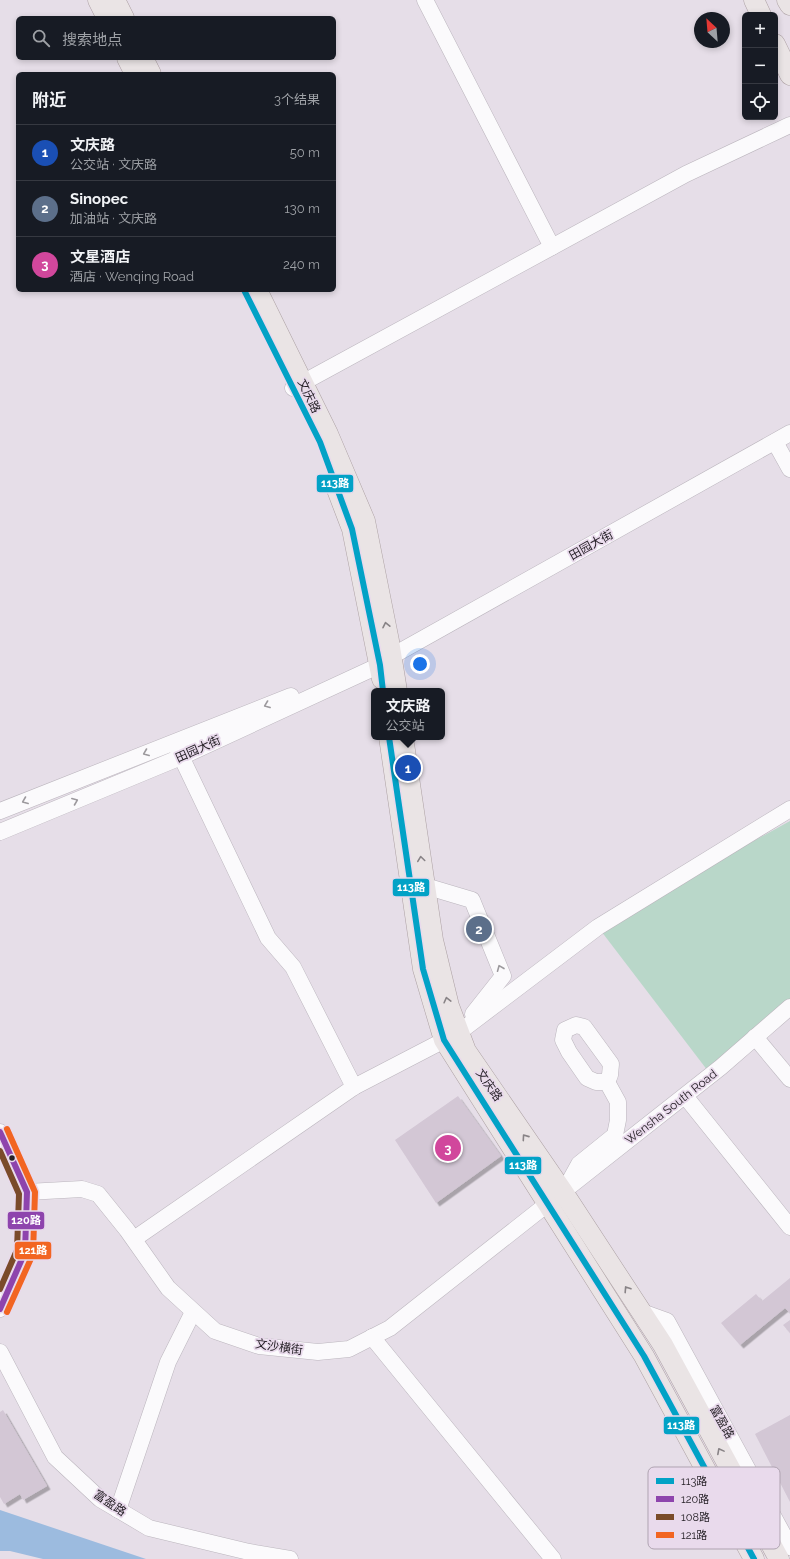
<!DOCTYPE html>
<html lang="zh">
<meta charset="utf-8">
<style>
:root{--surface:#171b24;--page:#20242c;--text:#f1f3f6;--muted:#9ea1a6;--line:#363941;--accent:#d93025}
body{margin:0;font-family:Raleway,"Noto Sans SC",sans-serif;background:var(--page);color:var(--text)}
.controls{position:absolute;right:12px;top:12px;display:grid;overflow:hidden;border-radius:6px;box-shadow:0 2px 6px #0003}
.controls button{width:36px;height:36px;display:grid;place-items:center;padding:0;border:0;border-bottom:1px solid var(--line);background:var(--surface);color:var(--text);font:20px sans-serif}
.compass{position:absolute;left:694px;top:12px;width:36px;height:36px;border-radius:50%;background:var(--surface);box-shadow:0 2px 6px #0003;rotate:334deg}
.you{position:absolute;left:420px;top:664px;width:14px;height:14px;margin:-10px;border:3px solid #fff;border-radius:50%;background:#1a73e8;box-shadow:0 0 0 6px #1a73e833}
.badge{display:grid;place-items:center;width:26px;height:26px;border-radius:50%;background:var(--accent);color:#fff;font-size:13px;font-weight:700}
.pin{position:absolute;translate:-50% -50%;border:2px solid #fff;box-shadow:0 1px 4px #0006}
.popup{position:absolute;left:371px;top:688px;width:74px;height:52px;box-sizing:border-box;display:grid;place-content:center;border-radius:6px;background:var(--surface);filter:drop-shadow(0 1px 3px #0005);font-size:13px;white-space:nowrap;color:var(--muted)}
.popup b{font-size:15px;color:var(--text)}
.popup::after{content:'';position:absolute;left:50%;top:100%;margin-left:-8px;border:8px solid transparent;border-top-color:var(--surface)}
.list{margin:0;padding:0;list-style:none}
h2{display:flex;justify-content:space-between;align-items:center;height:52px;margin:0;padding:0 16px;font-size:17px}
h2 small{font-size:13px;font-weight:400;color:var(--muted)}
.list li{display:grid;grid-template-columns:26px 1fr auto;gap:12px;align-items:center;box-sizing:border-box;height:56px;padding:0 16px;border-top:1px solid var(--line)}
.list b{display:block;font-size:15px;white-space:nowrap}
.list p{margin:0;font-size:13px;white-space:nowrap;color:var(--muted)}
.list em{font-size:13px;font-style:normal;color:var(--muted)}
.icon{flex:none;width:22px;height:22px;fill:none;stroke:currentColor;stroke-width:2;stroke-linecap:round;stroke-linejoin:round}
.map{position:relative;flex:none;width:790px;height:1559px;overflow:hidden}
.search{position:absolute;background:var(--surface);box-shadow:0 2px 6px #0003;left:16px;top:16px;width:320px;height:44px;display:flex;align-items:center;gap:10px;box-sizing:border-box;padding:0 14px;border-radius:6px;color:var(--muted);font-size:15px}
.panel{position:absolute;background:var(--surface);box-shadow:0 2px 6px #0003;left:16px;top:72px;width:320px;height:220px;border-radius:6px}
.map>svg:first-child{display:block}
.green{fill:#b9d7c9}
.water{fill:#9cbbdf}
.building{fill:#d3c7d5;filter:url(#shadow)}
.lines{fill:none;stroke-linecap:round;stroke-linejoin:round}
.minor-casing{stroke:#bbb5bd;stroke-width:17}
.major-casing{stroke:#aca0a3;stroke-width:21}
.minor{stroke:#fbfafc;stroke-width:16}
.major{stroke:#eae4e5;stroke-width:20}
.bus-1-casing{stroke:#e9daec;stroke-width:9}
.bus-2-casing{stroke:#e9daec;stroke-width:9}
.bus-3-casing{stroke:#e9daec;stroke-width:9}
.bus-4-casing{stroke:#e9daec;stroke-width:9}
.bus-1{stroke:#02a2c6;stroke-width:6}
.bus-2{stroke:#8e44ad;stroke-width:6}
.bus-3{stroke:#7a4b2a;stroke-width:6}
.bus-4{stroke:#f26522;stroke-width:6}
.oneway{stroke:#888386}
.oneway2{stroke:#9c999d}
.bus-dot{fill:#272228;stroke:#e9daec;stroke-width:1.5}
.labels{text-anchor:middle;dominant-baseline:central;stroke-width:3.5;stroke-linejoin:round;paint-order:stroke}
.street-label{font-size:12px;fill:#272228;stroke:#e9daec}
.key{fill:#e9daec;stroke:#afa3b1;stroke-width:1}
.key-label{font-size:11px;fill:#272228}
.line-badge{stroke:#e9daec;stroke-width:1.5}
.badge-label{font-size:11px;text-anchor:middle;font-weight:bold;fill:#fff}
</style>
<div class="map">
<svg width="790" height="1559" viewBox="0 0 790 1559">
<defs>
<filter id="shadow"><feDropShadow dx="3.5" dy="3.5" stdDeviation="0" flood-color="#0004"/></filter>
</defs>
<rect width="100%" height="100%" fill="#e6dee8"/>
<path class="green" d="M790,821V1006L711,1075L598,927Z"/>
<path class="water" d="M0,1510L146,1559H43L10,1551H0Z"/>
<g class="building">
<path d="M458,1096L501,1156L436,1203L395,1140Z"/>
<path d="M790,1278V1313L785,1308L740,1345L721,1323L756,1294L762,1301Z"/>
<path d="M790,1320V1333L783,1325Z"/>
<path d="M3,1410L47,1486L23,1500L20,1494L4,1504L0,1497V1412Z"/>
<path d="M790,1415V1502L755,1434Z"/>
</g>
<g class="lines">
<g class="minor-casing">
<g id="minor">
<path d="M425,0L552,247"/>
<path d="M293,388L686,174L790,125"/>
<path d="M775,442L790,469"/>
<path d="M177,748L268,938L293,967L354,1087"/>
<path d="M0,811L291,696"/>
<path d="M0,832L181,757L380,665L392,656L790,433"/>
<path d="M425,886L472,900L503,976L473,1014"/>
<path d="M576,1025L584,1027L611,1064L610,1075L607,1082H596L587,1078L569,1052L563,1040L565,1030Z"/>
<path d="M755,1037L790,1079"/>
<path d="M685,1096L790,1227"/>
<path d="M0,1132L27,1192L25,1252L0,1309"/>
<path d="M568,1184L579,1164L615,1135L618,1120V1102L607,1082"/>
<path d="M27,1192L82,1189L98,1194L127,1230L168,1288L215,1331L259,1346L318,1352L349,1349L390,1328L721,1067L790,1007"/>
<path d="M134,1239L354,1087L458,1033L598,927L790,809"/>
<path d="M642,1312L667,1321L790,1547"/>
<path d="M372,1337L553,1559"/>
<path d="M0,1352L55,1457L100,1499L149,1528L249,1552L290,1559"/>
<path d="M118,1510L168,1362L193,1312"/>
</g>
</g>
<g class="major-casing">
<g id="major">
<path d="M98,0L107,18"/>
<path d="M115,0L124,18"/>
<path d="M754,0L761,15"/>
<path d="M787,0L790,5"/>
<path d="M775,44L790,75"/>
<path d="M127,58L135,74"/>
<path d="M143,58L151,74"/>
<path d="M257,290L328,434L365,521L389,641L397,691"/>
<path d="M336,487L352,529L382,679"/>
<path d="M389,737L423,969L444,1040L644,1356L754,1559"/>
<path d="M403,737L433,940L449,1006L466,1051L563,1192L663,1345L779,1559"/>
</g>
</g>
<use href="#minor" class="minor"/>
<use href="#major" class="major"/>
<g class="bus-1-casing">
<g id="bus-1">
<path d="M244,290L320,442L352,529L380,665L383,691"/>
<path d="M389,737L423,969L444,1040L644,1356L754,1559"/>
</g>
</g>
<g class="bus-2-casing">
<path id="bus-2" d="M0,1132L27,1192L25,1252L0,1309"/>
</g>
<g class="bus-3-casing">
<path id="bus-3" d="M0,1151L19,1194L17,1250L0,1289"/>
</g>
<g class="bus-4-casing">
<path id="bus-4" d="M7,1129L35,1192L33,1254L7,1312"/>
</g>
<use href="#bus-1" class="bus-1"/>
<use href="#bus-2" class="bus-2"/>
<use href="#bus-3" class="bus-3"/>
<use href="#bus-4" class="bus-4"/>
</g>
<defs><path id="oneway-chevron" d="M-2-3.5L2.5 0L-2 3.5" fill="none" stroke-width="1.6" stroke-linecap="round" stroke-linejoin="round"/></defs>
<g class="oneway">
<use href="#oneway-chevron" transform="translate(386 625) rotate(-102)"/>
<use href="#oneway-chevron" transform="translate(421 859) rotate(-98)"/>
<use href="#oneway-chevron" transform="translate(447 1000) rotate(-104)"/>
<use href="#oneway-chevron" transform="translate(525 1137) rotate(-125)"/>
<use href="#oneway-chevron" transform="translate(627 1289) rotate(-123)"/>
<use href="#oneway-chevron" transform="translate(720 1451) rotate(-118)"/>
</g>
<g class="oneway2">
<use href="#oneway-chevron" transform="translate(267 705) rotate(159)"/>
<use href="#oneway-chevron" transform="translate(146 753) rotate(158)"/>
<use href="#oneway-chevron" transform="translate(25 801) rotate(158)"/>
<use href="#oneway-chevron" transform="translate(75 801) rotate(-22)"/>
<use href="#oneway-chevron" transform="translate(500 968) rotate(-112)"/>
</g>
<circle class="bus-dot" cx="12" cy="1158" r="3.5"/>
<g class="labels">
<g class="street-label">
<text transform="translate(309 396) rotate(64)">文庆路</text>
<text transform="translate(591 545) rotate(-29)">田园大街</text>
<text transform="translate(198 749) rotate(-24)">田园大街</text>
<text transform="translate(489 1085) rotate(55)">文庆路</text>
<text transform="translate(671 1107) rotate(-38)">Wensha South Road</text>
<text transform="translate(279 1347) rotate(8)">文沙横街</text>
<text transform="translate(722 1422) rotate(61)">富盈路</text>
<text transform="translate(110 1503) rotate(34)">富盈路</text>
</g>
</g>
<rect x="648" y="1467" width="132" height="82" rx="6" class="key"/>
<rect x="656" y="1478" width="18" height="6" fill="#02a2c6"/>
<rect x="656" y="1496" width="18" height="6" fill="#8e44ad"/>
<rect x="656" y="1514" width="18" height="6" fill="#7a4b2a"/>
<rect x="656" y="1532" width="18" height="6" fill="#f26522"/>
<g class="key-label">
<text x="681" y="1485">113路</text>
<text x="681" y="1503">120路</text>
<text x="681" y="1521">108路</text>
<text x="681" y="1539">121路</text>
</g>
<g class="line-badge">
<rect x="316" y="474" width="38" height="19" rx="4" fill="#02a2c6"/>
<rect x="392" y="878" width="38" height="19" rx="4" fill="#02a2c6"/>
<rect x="504" y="1156" width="38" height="19" rx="4" fill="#02a2c6"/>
<rect x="7" y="1211" width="38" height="19" rx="4" fill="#8e44ad"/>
<rect x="14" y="1241" width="38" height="19" rx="4" fill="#f26522"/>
<rect x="663" y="1416" width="37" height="19" rx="4" fill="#02a2c6"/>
</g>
<g class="badge-label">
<text x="335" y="487">113路</text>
<text x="411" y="891">113路</text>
<text x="523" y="1169">113路</text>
<text x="26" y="1224">120路</text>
<text x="33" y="1254">121路</text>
<text x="681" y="1429">113路</text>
</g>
</svg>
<div class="controls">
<button>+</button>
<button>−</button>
<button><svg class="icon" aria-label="locate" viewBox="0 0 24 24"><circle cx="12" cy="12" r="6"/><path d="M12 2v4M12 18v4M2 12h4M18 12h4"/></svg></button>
</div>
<svg class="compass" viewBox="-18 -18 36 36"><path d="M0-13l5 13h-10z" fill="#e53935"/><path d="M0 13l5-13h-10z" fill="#9ea1a6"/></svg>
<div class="you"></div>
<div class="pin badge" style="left:408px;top:768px;background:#1a4fb4">1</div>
<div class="popup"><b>文庆路</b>公交站</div>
<div class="pin badge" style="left:479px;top:929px;background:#5c6f8a">2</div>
<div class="pin badge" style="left:448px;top:1148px;background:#d1479c">3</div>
<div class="search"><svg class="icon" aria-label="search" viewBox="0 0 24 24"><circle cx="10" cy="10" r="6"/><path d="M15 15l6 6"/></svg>搜索地点</div>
<section class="panel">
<h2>附近<small>3个结果</small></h2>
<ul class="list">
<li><span class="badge" style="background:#1a4fb4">1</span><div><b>文庆路</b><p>公交站 · 文庆路</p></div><em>50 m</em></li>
<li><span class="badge" style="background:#5c6f8a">2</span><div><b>Sinopec</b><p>加油站 · 文庆路</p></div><em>130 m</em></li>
<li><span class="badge" style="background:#d1479c">3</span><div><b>文星酒店</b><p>酒店 · Wenqing Road</p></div><em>240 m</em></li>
</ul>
</section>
</div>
